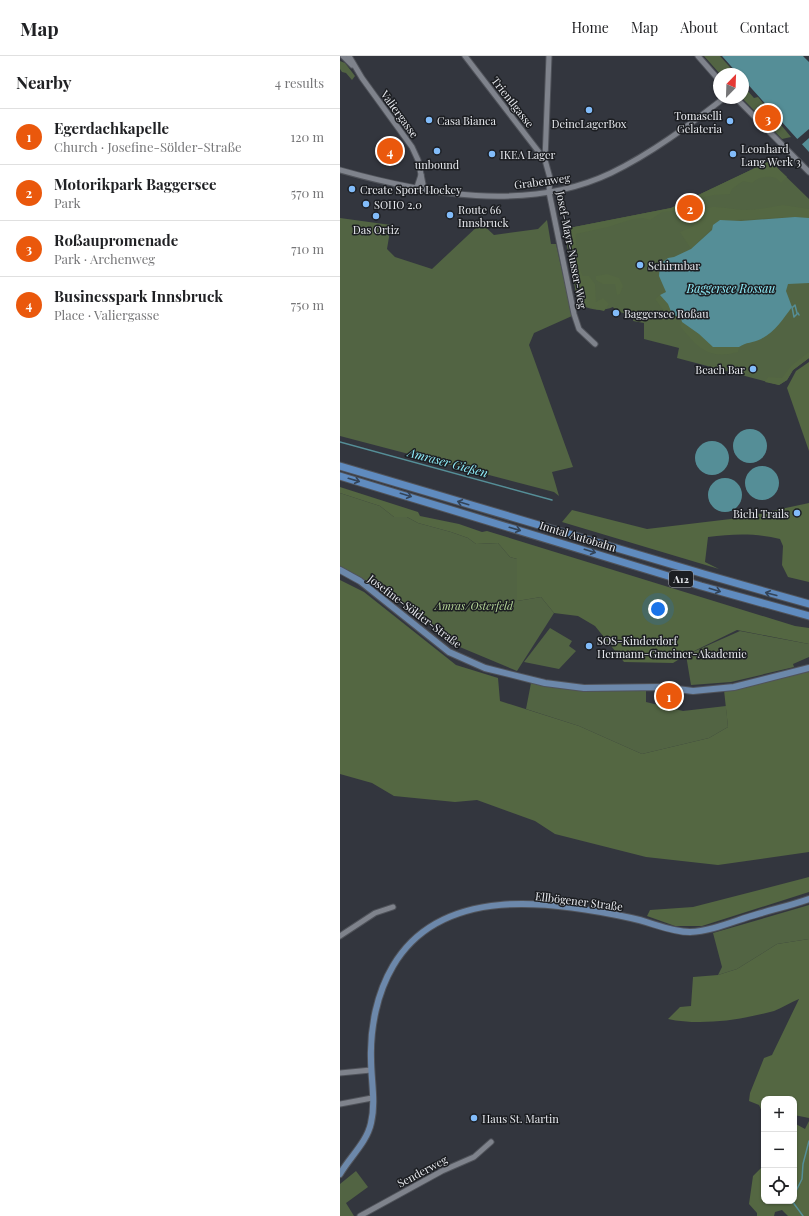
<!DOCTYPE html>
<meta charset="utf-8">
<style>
:root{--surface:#fff;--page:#f6f6f6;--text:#202124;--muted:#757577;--line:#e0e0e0;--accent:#ea580c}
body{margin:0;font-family:"Playfair Display",serif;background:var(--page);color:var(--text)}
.controls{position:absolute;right:12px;bottom:12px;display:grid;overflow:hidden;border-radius:8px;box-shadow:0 1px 3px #0004}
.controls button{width:36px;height:36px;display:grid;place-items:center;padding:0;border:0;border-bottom:1px solid var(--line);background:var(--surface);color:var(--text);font:20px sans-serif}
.compass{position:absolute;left:373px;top:12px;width:36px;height:36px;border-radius:50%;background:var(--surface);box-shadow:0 1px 3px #0004;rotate:23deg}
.you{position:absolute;left:318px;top:553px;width:14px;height:14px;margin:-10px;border:3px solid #fff;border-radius:50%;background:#1a73e8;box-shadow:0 0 0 6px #1a73e833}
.badge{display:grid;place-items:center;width:26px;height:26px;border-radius:50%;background:var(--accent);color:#fff;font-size:13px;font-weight:700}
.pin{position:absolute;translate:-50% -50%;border:2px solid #fff;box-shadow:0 1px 4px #0006}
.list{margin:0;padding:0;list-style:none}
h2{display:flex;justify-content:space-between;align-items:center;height:52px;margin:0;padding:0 16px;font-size:17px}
h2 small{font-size:13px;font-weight:400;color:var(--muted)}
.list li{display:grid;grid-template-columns:26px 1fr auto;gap:12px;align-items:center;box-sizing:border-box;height:56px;padding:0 16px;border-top:1px solid var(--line)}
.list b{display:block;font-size:15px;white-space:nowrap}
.list p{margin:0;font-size:13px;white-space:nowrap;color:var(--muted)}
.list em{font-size:13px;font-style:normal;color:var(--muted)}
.icon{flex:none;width:22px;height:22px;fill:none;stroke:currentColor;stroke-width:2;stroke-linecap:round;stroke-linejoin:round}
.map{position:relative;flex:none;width:469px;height:1160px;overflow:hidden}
header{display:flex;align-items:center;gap:24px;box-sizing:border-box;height:56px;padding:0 20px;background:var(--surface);border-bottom:1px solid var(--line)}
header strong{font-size:19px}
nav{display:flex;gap:22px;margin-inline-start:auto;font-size:14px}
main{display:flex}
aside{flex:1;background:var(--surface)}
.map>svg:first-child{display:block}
.green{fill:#526443}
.forest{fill:#546742}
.water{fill:#558e97}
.pier{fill:#33363e}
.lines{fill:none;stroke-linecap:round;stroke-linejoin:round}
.stream{stroke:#558e97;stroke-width:1.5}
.minor-casing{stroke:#50535a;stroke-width:7}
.major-casing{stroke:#50535a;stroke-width:8}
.highway-casing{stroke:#50535a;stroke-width:9}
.minor{stroke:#7f838c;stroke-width:5}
.major{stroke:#6c88ab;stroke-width:6}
.highway{stroke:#5f8bbf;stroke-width:7}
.oneway{stroke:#334459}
.poi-dot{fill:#82bcfa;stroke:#1c1e22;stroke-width:1.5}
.labels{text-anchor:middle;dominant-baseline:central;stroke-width:3;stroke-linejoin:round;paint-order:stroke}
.shield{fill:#1c1e22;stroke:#abadb2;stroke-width:1}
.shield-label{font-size:10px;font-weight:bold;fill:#e8eaef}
.street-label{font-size:11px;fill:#e8eaef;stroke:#1c1e22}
.poi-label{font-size:11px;fill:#e8eaef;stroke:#1c1e22;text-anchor:start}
.park-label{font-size:11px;font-style:italic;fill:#b6d798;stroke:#1c1e22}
.water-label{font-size:12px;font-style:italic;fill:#90effc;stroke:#1c1e22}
</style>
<header>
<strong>Map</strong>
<nav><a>Home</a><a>Map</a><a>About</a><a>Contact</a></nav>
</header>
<main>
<aside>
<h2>Nearby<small>4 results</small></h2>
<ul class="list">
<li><span class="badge">1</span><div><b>Egerdachkapelle</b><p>Church · Josefine-Sölder-Straße</p></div><em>120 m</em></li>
<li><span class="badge">2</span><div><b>Motorikpark Baggersee</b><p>Park</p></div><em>570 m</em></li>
<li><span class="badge">3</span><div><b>Roßaupromenade</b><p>Park · Archenweg</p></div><em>710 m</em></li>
<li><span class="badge">4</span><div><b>Businesspark Innsbruck</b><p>Place · Valiergasse</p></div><em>750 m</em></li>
</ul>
</aside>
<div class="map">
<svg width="469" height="1160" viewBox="0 0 469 1160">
<rect width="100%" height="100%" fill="#33363e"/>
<g class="green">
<path d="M364,0H380L396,18H380Z"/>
<path d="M0,5L5,7L15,20L12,24L6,17L2,16L0,13Z"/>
<path d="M403,26L407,30L406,33L414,42L418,41L451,81L442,83L402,42Z"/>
<path d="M430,105L469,143V302L453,314L447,324L439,329L337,302L339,292L304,283V267L293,265L294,260L276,255L273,251C262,256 248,254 238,247L224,173L331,152Z"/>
<path d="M0,162L51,169L47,193L55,201L92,213L141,167L154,179L198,173L207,164L211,188H216L232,260L194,277L189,289L233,411L212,416L219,440L214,436L0,380Z"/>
<path d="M0,437L40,450L54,461H67L78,467L111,476L128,482L136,488L158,487L170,501L177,503V545L201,541L214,557L177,615L115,589L34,527L33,530L0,511Z"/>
<path d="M210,572L232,585L229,590L236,595L219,613L184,606Z"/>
<path d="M400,575L469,588V601L453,608L454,611L391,626L351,629L346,599Z"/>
<path d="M191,627L242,634L306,635V646L343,655L386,650L388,671L369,682L302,698L239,670L186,653Z"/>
<path d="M469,849V883L437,888L397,913L378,919L382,911L373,877Z"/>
<path d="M16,1115L28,1131L6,1147L14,1160H0V1128Z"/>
</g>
<g class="forest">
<path d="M430,105L447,121L441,127L436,122C426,120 420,120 412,127L403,125L392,133L390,138L374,139L360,142L334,155L322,156L310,164L303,162L293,163L268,171L236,178C235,188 238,212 243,220H249L255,228L256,246L263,242L269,248L264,255L243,250L238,247L224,173L331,152Z"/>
<path d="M443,149L469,153V162C440,159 410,165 380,164L351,193L340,176L354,170L353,160C370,144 386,154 406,154C418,154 431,151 443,149Z"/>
<path d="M267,218L279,222L283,230L280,238L277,239L275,228H263L256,224V220Z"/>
<path d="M320,239L328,248L332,258L328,260L315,243Z"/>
<path d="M342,266C362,280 373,290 399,291L398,296C368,304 358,292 340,270Z"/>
<path d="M469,296V302L453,314L447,324L439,329L425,326L428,321L442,322L451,310Z"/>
<path d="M469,306V395L447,332L456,315Z"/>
<path d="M0,431L78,456L80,460L119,468L142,476L147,475L455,570L469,572V588L397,574L346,599L333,607L284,606L255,570L238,560L214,557L201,541L177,545V503L170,501L158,487L136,488L128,482L111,476L78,467L67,461H54L40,450L0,437Z"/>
<path d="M469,447V526L448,521L442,509L443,490L440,483C415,477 393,478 368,481L365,506L379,513L222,466L232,454L307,473L399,462Z"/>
<path d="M0,524L24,536L116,609L158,622L160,645L239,670L302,698L369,682L388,671L384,634L469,615V796L378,809L306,801L215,778L195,765L137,744L115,746L54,740L32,727L0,718Z"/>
<path d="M469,821V836L362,870H335L307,860L310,854L353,851Z"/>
<path d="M469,883V1062L454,1059V1043H424V1060L419,1049L409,1045L410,1037L424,1002L432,999L459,943C451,946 442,952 434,955C401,964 361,970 328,963L340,951L351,950L353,921L378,919L397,913L437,888Z"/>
<path d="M469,1065V1160H448L442,1154L435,1156L434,1160H417V1157L409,1148L413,1120L422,1111H424V1145H454V1067L465,1073Z"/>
</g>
<g class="water">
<path d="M382,0H463L469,6V96L403,23V18H398Z"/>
<path d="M455,161L469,162V227L448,228L446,235L452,251C443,263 435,276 421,283C413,287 406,286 399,291H373L359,278L342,266L341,262L332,258L328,248L320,239L326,236L319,220L320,208L328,202L334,201L351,193L372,174L373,169L380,164L401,165Z"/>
<circle cx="410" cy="390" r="17"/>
<circle cx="372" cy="402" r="17"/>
<circle cx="422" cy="427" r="17"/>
<circle cx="385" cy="439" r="17"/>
</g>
<path class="pier" d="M469,73V82L460,90L455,85Z"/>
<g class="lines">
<g class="stream">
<path d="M452,251L454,261L458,257L459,259"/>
<path d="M453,251L455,249L457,257"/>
<path d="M0,386L212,444"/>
<path d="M454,1139L462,1123L463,1108L469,1085"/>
<path d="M452,1145L463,1160"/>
</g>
<g class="minor-casing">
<g id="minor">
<path d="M3,0L12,9"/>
<path d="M9,0L22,22L72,91L78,104L84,133"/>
<path d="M125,0L205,104"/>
<path d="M209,0L205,104L210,122L209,136L234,258L239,273L255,288"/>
<path d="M358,0L379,24"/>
<path d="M396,42L469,116"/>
<path d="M0,114C85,138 187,157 271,117C312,97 348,70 384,42"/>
<path d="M77,131L81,119"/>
<path d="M0,880L35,857L53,851"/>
<path d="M0,1017L31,1014"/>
<path d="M0,1048L32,1042"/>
<path d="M20,1160L102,1115L134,1101L151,1086"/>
</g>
</g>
<g class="major-casing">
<g id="major">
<path d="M0,514L20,525L109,596L145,612L205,627L244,632L321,631L353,635L394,631L469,612"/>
<path d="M0,1118C10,1101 27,1086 31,1067C36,1046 31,1024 31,1003C30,972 37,937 53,910C101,828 213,845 291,862C311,866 330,876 350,876C373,875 396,864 418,858C435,853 452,849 469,843"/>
</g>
</g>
<g class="highway-casing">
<g id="highway">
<path d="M0,410L364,518L469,548"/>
<path d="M0,420L361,530L469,560"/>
</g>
</g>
<use href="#minor" class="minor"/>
<use href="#major" class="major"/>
<use href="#highway" class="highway"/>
</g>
<defs><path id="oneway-shaft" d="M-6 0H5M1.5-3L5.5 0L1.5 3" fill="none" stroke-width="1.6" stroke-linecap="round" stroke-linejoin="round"/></defs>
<g class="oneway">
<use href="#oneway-shaft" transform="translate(14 424) rotate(16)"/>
<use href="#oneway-shaft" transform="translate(66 439) rotate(17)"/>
<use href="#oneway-shaft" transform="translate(123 447) rotate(-163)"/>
<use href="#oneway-shaft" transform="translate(175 473) rotate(16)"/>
<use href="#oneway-shaft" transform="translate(250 495) rotate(17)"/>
<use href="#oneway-shaft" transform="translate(375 534) rotate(17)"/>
<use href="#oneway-shaft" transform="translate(431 538) rotate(-165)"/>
</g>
<g class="poi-dot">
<circle cx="249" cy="54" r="4"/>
<circle cx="89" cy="64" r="4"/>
<circle cx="390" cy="65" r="4"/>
<circle cx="97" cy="95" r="4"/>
<circle cx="152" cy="98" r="4"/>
<circle cx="393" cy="98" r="4"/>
<circle cx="12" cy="133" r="4"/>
<circle cx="26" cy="148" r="4"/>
<circle cx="110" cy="159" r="4"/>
<circle cx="36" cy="160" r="4"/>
<circle cx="300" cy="209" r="4"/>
<circle cx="276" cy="257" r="4"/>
<circle cx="413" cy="313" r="4"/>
<circle cx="457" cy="457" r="4"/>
<circle cx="249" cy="590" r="4"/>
<circle cx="134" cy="1062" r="4"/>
</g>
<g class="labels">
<rect class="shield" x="329" y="515" width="24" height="16" rx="3"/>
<g class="shield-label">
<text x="341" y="523">A12</text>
</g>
<g class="street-label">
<text transform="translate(173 46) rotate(52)">Trientlgasse</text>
<text transform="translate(60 58) rotate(54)">Valiergasse</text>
<text transform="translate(202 125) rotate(-8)">Grabenweg</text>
<text transform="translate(232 194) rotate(79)">Josef-Mayr-Nusser-Weg</text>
<text transform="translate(238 480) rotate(17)">Inntal Autobahn</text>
<text transform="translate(75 555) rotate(37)">Josefine-Sölder-Straße</text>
<text transform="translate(239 845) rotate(7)">Ellbögener Straße</text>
<text transform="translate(82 1115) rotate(-28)">Senderweg</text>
</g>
<g class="poi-label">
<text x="382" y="59" text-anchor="end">Tomaselli<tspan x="382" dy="13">Gelateria</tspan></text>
<text x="97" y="64">Casa Bianca</text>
<text x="249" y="67" text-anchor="middle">DeineLagerBox</text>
<text x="401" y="92">Leonhard<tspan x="401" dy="13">Lang Werk 3</tspan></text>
<text x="160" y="98">IKEA Lager</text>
<text x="97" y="108" text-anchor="middle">unbound</text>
<text x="20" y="133">Create Sport Hockey</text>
<text x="34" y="148">SOHO 2.0</text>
<text x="118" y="153">Route 66<tspan x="118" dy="13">Innsbruck</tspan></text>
<text x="36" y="173" text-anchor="middle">Das Ortiz</text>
<text x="308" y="209">Schirmbar</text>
<text x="284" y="257">Baggersee Roßau</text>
<text x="405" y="313" text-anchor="end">Beach Bar</text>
<text x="449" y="457" text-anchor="end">Bichl Trails</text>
<text x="257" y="584">SOS-Kinderdorf<tspan x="257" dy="13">Hermann-Gmeiner-Akademie</tspan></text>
<text x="142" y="1062">Haus St. Martin</text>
</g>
<g class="park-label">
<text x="134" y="549">Amras/Osterfeld</text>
</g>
<g class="water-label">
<text x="391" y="232">Baggersee Rossau</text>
<text transform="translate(108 406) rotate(15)">Amraser Gießen</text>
</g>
</g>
</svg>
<div class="controls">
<button>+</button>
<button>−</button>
<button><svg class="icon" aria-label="locate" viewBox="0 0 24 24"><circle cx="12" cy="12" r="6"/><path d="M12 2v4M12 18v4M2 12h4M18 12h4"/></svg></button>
</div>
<svg class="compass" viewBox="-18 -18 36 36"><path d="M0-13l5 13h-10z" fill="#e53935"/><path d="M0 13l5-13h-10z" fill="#757577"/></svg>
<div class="you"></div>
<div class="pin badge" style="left:329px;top:640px">1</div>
<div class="pin badge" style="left:350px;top:152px">2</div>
<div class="pin badge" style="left:428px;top:62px">3</div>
<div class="pin badge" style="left:50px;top:95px">4</div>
</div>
</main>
